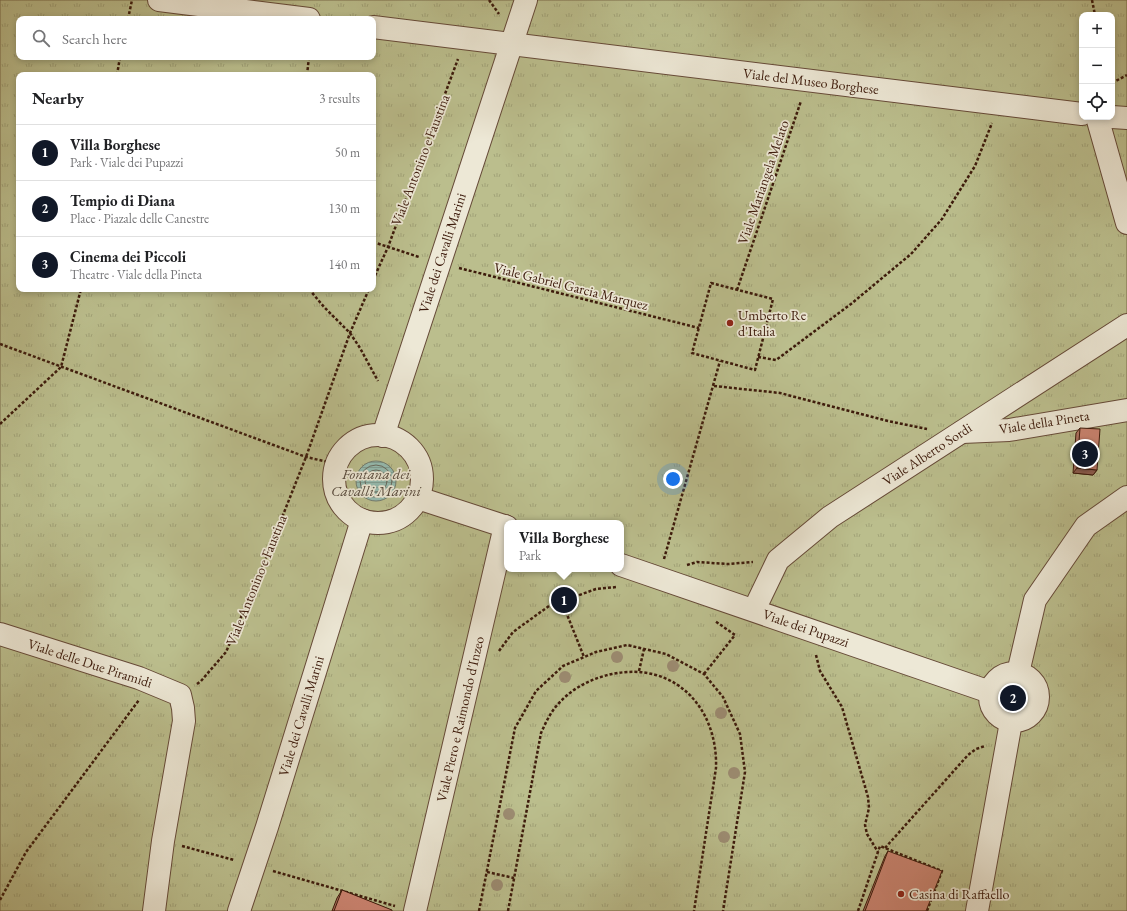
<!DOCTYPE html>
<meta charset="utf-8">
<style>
:root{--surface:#fff;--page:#f6f6f6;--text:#202124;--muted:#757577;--line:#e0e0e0;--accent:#111827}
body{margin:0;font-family:"EB Garamond",serif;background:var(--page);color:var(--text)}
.controls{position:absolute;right:12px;top:12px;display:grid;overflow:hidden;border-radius:8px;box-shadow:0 2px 6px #0003}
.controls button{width:36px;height:36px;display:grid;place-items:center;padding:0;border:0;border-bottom:1px solid var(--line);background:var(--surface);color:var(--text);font:20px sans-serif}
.you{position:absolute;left:673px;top:479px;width:14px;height:14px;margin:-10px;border:3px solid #fff;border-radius:50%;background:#1a73e8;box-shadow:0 0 0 6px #1a73e833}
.badge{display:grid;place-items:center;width:26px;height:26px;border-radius:50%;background:var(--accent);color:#fff;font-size:13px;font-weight:700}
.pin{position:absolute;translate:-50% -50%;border:2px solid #fff;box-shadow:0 1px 4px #0006}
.popup{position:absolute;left:504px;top:520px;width:120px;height:52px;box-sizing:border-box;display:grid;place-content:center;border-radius:8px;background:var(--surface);filter:drop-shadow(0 1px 3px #0005);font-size:13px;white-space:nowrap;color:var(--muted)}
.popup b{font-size:15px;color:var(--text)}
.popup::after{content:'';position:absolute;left:50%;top:100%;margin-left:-8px;border:8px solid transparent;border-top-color:var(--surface)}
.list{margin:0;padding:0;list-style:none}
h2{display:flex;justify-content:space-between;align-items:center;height:52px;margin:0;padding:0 16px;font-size:17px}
h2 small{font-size:13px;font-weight:400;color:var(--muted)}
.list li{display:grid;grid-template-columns:26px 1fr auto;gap:12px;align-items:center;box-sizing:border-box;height:56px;padding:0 16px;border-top:1px solid var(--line)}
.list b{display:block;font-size:15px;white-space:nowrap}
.list p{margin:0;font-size:13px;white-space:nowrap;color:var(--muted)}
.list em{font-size:13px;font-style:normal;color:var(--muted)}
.icon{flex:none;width:22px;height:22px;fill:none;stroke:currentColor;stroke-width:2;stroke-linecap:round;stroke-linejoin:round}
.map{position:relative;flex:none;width:1127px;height:911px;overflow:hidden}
.search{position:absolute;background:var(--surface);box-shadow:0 2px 6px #0003;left:16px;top:16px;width:360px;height:44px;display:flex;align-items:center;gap:10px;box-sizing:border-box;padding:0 14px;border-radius:8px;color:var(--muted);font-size:15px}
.panel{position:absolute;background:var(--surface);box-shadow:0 2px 6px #0003;left:16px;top:72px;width:360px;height:220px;border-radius:8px}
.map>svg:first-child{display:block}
.park{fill:url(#park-tufts);stroke:#7c6c4c;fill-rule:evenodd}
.water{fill:url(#water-rules);stroke:#717b6e}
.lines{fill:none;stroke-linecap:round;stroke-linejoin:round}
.shore{stroke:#686a5e;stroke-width:1}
.minor-casing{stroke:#664a38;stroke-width:24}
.path{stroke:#3c1a0b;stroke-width:2.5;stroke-dasharray:3 2;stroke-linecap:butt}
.minor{stroke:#ede8d6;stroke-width:22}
.tree{fill:#9c8c72}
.wall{fill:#ae7160;stroke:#3c1a0b}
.shaded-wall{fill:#8d5c4e;stroke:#3c1a0b}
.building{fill:#ca8370;stroke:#3c1a0b}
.poi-dot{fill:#8f2418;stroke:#ede8d6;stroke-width:1.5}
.labels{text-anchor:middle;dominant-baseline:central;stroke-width:3.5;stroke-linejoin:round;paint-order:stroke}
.street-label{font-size:14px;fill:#3c1a0b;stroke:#ede8d6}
.poi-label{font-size:14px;fill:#3c1a0b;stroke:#ede8d6;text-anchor:start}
.water-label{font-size:15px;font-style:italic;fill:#574a3d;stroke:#ede8d6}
</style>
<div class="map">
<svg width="1127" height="911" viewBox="0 0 1127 911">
<defs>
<pattern id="park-tufts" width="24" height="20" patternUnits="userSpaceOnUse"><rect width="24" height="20" fill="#bbbe8d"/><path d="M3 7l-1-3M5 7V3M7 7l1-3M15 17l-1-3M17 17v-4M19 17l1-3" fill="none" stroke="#a2a378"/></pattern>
<pattern id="water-rules" width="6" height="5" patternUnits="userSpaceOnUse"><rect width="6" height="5" fill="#95bbb0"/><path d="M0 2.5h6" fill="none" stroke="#81a096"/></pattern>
</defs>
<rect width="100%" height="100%" fill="#e3dbc0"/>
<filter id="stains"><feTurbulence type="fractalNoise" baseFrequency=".005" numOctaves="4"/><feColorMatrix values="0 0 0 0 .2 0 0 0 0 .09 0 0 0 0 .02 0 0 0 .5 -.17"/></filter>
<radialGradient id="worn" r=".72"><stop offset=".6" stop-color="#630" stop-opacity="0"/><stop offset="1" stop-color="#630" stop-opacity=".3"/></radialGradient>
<path class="park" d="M0,0H1127V911H0ZM1082,15H1112V117H1082ZM19,19H373V57H19ZM19,75H373V289H19ZM507,523H621V569H507Z"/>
<circle class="water" cx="376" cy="481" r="20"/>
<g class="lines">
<g class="shore">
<circle cx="376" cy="481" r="16"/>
<circle cx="376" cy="481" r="11"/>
</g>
<g class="minor-casing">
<g id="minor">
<path d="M159,0L309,19"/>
<path d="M373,27L1082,114"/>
<path d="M1097,117L1127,223"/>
<path d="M1112,117L1127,118"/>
<path d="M962,432L1009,430L1127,410"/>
<circle cx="378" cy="479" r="44"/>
<path d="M383,436L526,0"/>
<path d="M418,498L507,527"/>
<path d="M621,565L990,692"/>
<path d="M754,610L778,560L830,517L1127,325"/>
<path d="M0,634L139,678L180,695L183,708L184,721L163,841L154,911"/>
<circle cx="1014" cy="697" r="24"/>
<path d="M1018,673L1035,600L1086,526L1127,497"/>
<path d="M239,911L267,827L362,520"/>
<path d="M415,911L505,526"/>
<path d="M977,911L1011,722"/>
</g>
</g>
<g class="path">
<path d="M489,0L499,14"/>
<path d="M1092,0L1095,15"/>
<path d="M128,19L132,0"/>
<path d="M117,75L120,57"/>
<path d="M307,75L309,57"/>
<path d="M1112,83L1127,75"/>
<path d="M373,242L419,257"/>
<path d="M459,268L699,328"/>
<path d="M373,280L388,247L458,59"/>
<path d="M711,283L773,299L755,370L692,353Z"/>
<path d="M309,289L324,307L350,333L360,348L378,381"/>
<path d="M737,290L801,101"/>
<path d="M0,344L306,457L337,464"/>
<path d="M758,357L776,360L851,304L911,254L942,219L975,166L992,123"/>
<path d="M714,386L780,393L888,421L927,429"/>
<path d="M0,424L61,367L81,289"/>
<path d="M664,559L720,361"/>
<path d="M687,565L697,562L728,564L753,562"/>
<path d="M562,602L584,657"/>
<path d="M499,651L513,632L549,606L596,589L617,587"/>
<path d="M816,655L820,671L842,707L868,797L869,808L865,825L867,834L878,852"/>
<path d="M639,671L644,649"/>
<path d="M704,674L735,635L715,621"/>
<path d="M197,684L201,681L226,652L258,578L306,457L350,333L369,289"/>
<path d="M182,846L234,860"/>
<path d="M885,848L968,755L976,749L985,746"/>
<path d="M273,871L395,906"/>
<path d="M487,872L514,878"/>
<path d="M0,900L26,852L139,700"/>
<path d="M479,911L515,728L536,691L563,666L596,652L627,645L666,654L704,674L723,697L740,734L745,772L723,911"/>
<path d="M508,911L541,733C546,722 551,711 560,702C574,687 593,678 612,674C675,661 718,708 716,768L694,911"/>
<path d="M858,911L880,846L942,871L927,911"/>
</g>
<use href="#minor" class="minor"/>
</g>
<g class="tree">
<circle cx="617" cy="657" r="6"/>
<circle cx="673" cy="666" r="6"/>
<circle cx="565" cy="677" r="6"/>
<circle cx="721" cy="713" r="6"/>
<circle cx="734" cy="773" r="6"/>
<circle cx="509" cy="814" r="6"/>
<circle cx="724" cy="837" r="6"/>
<circle cx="497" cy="885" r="6"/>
</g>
<g class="wall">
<path d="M1080,428L1097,470L1093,475L1073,473L1076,433Z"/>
<path d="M1010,693L1018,701L1015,704H1010L1008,701V696Z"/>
<path d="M888,851L926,911H863L885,856Z"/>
<path d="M342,890L392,911H332L337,898Z"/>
</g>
<g class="shaded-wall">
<path d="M1077,468L1097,470L1093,475L1073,473Z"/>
<path d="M1020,698L1015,704H1010L1012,701Z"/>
</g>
<g class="building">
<path d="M1080,428L1100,429L1097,470L1077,468Z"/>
<circle cx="1015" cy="696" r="5.5"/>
<path d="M888,851L942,871L926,911H865Z"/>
<path d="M342,890L392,910V911H334Z"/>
</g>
<g class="poi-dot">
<circle cx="730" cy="323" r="4"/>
<circle cx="901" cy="894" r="4"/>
</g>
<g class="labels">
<g class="street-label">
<text transform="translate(811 81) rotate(7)">Viale del Museo Borghese</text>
<text transform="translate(420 160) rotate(-69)">Viale Antonino e Faustina</text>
<text transform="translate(763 182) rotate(-71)">Viale Mariangela Melato</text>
<text transform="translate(442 253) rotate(-72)">Viale dei Cavalli Marini</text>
<text transform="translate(571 286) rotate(14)">Viale Gabriel Garcia Marquez</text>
<text transform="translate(1044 422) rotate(-9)">Viale della Pineta</text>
<text transform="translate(927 454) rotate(-33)">Viale Alberto Sordi</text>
<text transform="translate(256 580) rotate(-68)">Viale Antonino e Faustina</text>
<text transform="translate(806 628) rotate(19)">Viale dei Pupazzi</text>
<text transform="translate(90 663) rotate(18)">Viale delle Due Piramidi</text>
<text transform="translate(301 716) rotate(-73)">Viale dei Cavalli Marini</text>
<text transform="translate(460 719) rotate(-77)">Viale Piero e Raimondo d'Inzeo</text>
</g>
<g class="poi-label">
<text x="738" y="315">Umberto Re<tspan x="738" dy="16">d'Italia</tspan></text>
<text x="909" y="894">Casina di Raffaello</text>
</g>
<g class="water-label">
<text x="376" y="473">Fontana dei<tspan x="376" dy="17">Cavalli Marini</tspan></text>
</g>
</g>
<rect width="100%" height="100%" filter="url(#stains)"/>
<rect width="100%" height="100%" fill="url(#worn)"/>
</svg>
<div class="controls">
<button>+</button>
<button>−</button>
<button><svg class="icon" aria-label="locate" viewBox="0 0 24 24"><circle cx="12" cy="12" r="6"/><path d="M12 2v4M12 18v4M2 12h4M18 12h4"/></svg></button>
</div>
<div class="you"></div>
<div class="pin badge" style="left:564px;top:600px">1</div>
<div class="popup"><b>Villa Borghese</b>Park</div>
<div class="pin badge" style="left:1013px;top:698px">2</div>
<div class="pin badge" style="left:1085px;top:454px">3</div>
<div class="search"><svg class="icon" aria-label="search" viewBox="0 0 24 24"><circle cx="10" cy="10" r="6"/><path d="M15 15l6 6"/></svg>Search here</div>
<section class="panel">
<h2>Nearby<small>3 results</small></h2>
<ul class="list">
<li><span class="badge">1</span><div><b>Villa Borghese</b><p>Park · Viale dei Pupazzi</p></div><em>50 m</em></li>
<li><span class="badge">2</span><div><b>Tempio di Diana</b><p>Place · Piazale delle Canestre</p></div><em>130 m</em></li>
<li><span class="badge">3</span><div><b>Cinema dei Piccoli</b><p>Theatre · Viale della Pineta</p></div><em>140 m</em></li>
</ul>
</section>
</div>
